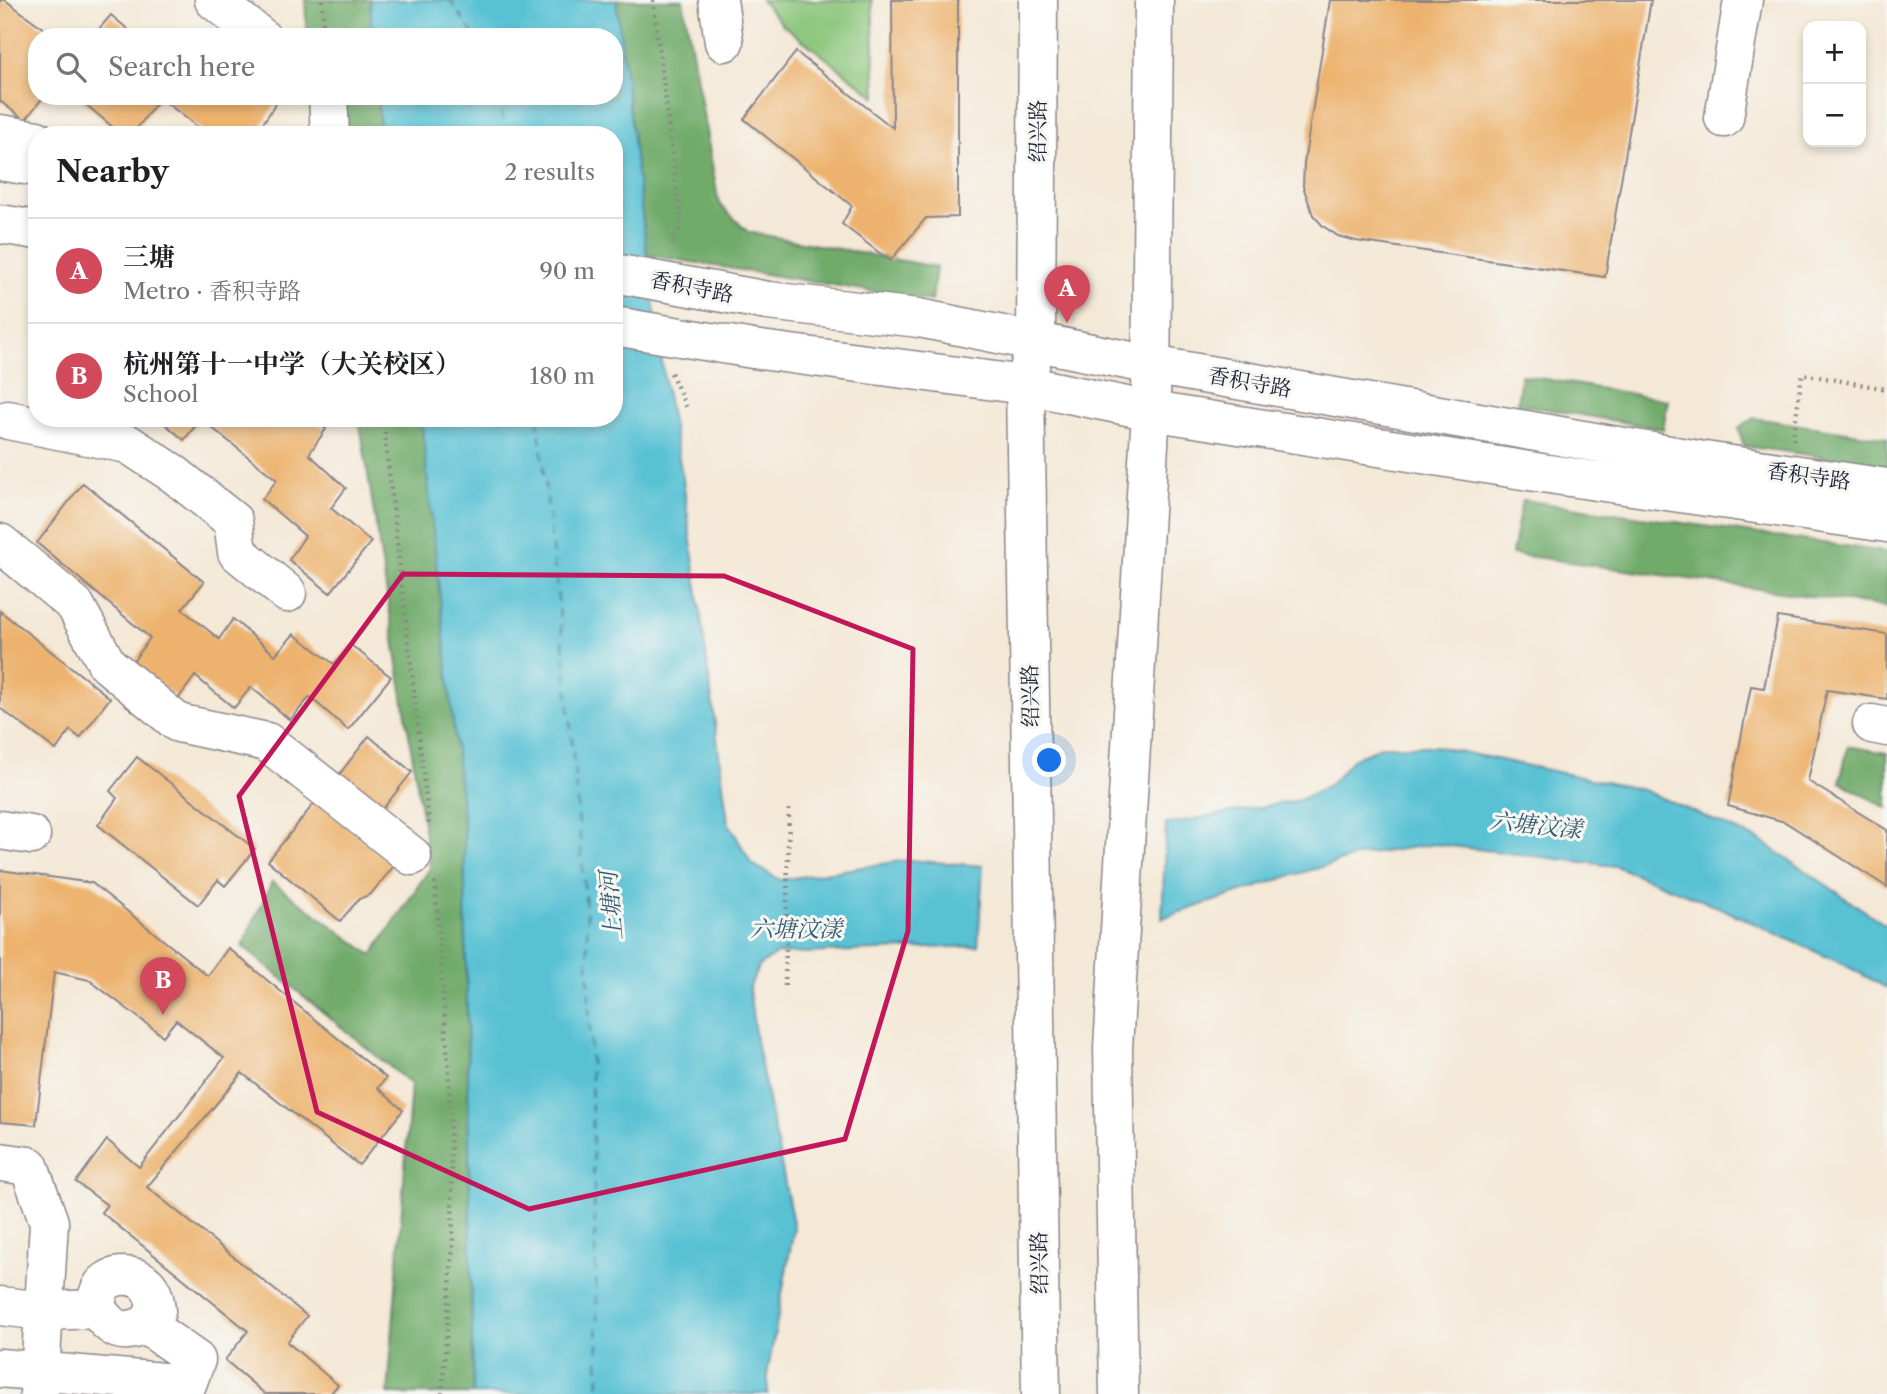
<!DOCTYPE html>
<meta charset="utf-8">
<style>
:root{--surface:#fff;--page:#f2f2f2;--text:#202124;--muted:#757577;--line:#e0e0e0;--accent:#d1495b}
body{margin:0;font-family:"Libre Caslon Text","Noto Serif SC",serif;background:var(--page);color:var(--text)}
.controls{position:absolute;right:21px;top:21px;display:grid;overflow:hidden;border-radius:14px;box-shadow:0 4px 10px #0003}
.controls button{width:63px;height:63px;display:grid;place-items:center;padding:0;border:0;border-bottom:2px solid var(--line);background:var(--surface);color:var(--text);font:35px sans-serif}
.you{position:absolute;left:1050px;top:761px;width:24px;height:24px;margin:-18px;border:5px solid #fff;border-radius:50%;background:#1a73e8;box-shadow:0 0 0 10px #1a73e833}
.badge{display:grid;place-items:center;width:46px;height:46px;border-radius:50%;background:var(--accent);color:#fff;font-size:23px;font-weight:700}
.pin{position:absolute;translate:-50% -58px;filter:drop-shadow(0 2px 4px #0008)}
.pin::after{content:'';position:absolute;top:37px;width:24px;height:21px;background:inherit;clip-path:polygon(0 0,100% 0,50% 100%)}
.list{margin:0;padding:0;list-style:none}
h2{display:flex;justify-content:space-between;align-items:center;height:91px;margin:0;padding:0 28px;font-size:30px}
h2 small{font-size:23px;font-weight:400;color:var(--muted)}
.list li{display:grid;grid-template-columns:46px 1fr auto;gap:21px;align-items:center;box-sizing:border-box;height:105px;padding:0 28px;border-top:2px solid var(--line)}
.list b{display:block;font-size:26px;white-space:nowrap}
.list p{margin:0;font-size:23px;white-space:nowrap;color:var(--muted)}
.list em{font-size:23px;font-style:normal;color:var(--muted)}
.icon{flex:none;width:38px;height:38px;fill:none;stroke:currentColor;stroke-width:2;stroke-linecap:round;stroke-linejoin:round}
.map{position:relative;flex:none;width:1887px;height:1394px;overflow:hidden}
.search{position:absolute;background:var(--surface);box-shadow:0 4px 10px #0003;left:28px;top:28px;width:595px;height:77px;display:flex;align-items:center;gap:18px;box-sizing:border-box;padding:0 24px;border-radius:28px;color:var(--muted);font-size:26px}
.panel{position:absolute;background:var(--surface);box-shadow:0 4px 10px #0003;left:28px;top:126px;width:595px;height:301px;border-radius:28px}
.map>svg:first-child{display:block}
.green{fill:#8cc67b;stroke:#57745b;stroke-width:2}
.forest{fill:#71ab6b;stroke:#4a6653;stroke-width:2}
.water{fill:#58c1d4;stroke:#3d7288;stroke-width:2}
.lines{fill:none;stroke-linecap:round;stroke-linejoin:round}
.ferry{stroke:#355a71;stroke-width:2;stroke-dasharray:9 7;stroke-linecap:butt}
.building{fill:#edb36e}
.minor-casing{stroke:#8b8588;stroke-width:41}
.major-casing{stroke:#8b8588;stroke-width:41}
.path{stroke:#8b8588;stroke-width:4.5;stroke-dasharray:2 5;stroke-linecap:butt}
.minor{stroke:#fff;stroke-width:38}
.major{stroke:#fff;stroke-width:38}
.major-bridge-casing{stroke:#8b8588;stroke-width:41;stroke-linecap:butt}
.major-bridge{stroke:#fff;stroke-width:38}
.marked{fill:none;stroke:#c2185b;stroke-width:5;stroke-linejoin:round}
.labels{text-anchor:middle;dominant-baseline:central;stroke-width:6;stroke-linejoin:round;paint-order:stroke}
.street-label{font-size:21px;fill:#22223b;stroke:#f6f6f2}
.water-label{font-size:23px;font-style:italic;fill:#355a71;stroke:#f6f6f2}
</style>
<div class="map">
<svg width="1887" height="1394" viewBox="0 0 1887 1394">
<rect width="100%" height="100%" fill="#f6f6f2"/>
<filter id="ink" filterUnits="userSpaceOnUse"><feTurbulence type="fractalNoise" baseFrequency=".0143" numOctaves="2"/><feDisplacementMap in="SourceGraphic" scale="14" xChannelSelector="R" yChannelSelector="G"/><feConvolveMatrix kernelMatrix="1 2 1 2 8 2 1 2 1" color-interpolation-filters="sRGB"/></filter>
<filter id="wash" filterUnits="userSpaceOnUse"><feTurbulence type="fractalNoise" baseFrequency=".00686" numOctaves="4" result="noise"/><feDisplacementMap in="SourceGraphic" scale="28" xChannelSelector="R" yChannelSelector="G"/><feGaussianBlur stdDeviation="1.57" result="paint"/><feColorMatrix in="noise" values="0 0 0 0 0 0 0 0 0 0 0 0 0 0 0 0 0 1.4 0 .05"/><feComposite in="paint" operator="in"/></filter>
<g filter="url(#wash)">
<rect width="100%" height="100%" fill="#f4e8d6"/>
<path class="green" d="M761,0H872L876,97L782,24Z"/>
<g class="forest">
<path d="M305,0H370L372,37H307Z"/>
<path d="M616,0H683L719,204L748,232L936,267L932,301L647,255Z"/>
<path d="M311,96H377L381,135H313Z"/>
<path d="M1521,375L1668,400L1663,429L1517,404Z"/>
<path d="M359,418H421L423,427L464,826L473,1394H388L411,1084L242,946L272,882L372,955L430,868Z"/>
<path d="M1754,418L1887,438V466L1744,446L1738,428Z"/>
<path d="M1522,500L1887,552V607L1512,554Z"/>
<path d="M1848,746L1887,753V808L1840,782Z"/>
</g>
<g class="water">
<path d="M370,0H616L647,255L665,384L683,480L728,822L751,863L780,880L908,860L983,866L978,946L776,954L758,967L749,989L756,1041L794,1228L768,1370V1394H473L464,826L421,418H614V135H381L377,96H614V37H372Z"/>
<path d="M1381,746H1434L1643,790L1761,841L1887,926V988L1845,965L1714,905L1615,866L1435,844L1362,855L1290,876L1162,918L1166,824L1300,800L1331,784L1353,759Z"/>
</g>
<g class="lines">
<g class="ferry">
<path d="M450,0L475,37"/>
<path d="M498,96L506,135"/>
<path d="M538,418L566,672L587,919L599,1394"/>
</g>
</g>
<g id="blocks">
<g class="building">
<path d="M0,0H5L55,37H37V96H44L25,120L0,101Z"/>
<path d="M892,0H958V217L926,218L890,261L842,224L852,206L744,119L796,52L893,128Z"/>
<path d="M1330,0H1651L1605,277L1356,241L1338,236L1323,226L1313,215L1303,186L1304,163Z"/>
<path d="M111,15L137,37H92Z"/>
<path d="M76,96H281L255,135H208L160,98L132,135H122Z"/>
<path d="M158,418H312L326,429L309,454L346,488L331,508L371,542L330,593L289,560L305,536L262,499L277,480L201,419L184,440Z"/>
<path d="M83,483L204,582L182,609L219,639L233,619L275,655L294,634L334,664L351,645L391,677L348,730L310,697L290,720L251,687L234,708L195,676L178,699L133,662L150,638L37,543Z"/>
<path d="M0,611L110,698L80,738L70,730L56,750L0,708Z"/>
<path d="M1778,617L1887,634V699L1827,690L1808,781L1887,830V887L1785,822L1728,806L1751,686L1764,688Z"/>
<path d="M369,736L412,772L381,811L338,776Z"/>
<path d="M137,757L255,849L225,886L218,880L198,905L98,825L117,798L110,791Z"/>
<path d="M316,801L394,866L371,894L359,899L340,921L268,861Z"/>
<path d="M0,870L92,883L208,976L228,948L386,1078L378,1088L403,1110L359,1165L242,1073L147,1187L307,1316L287,1342L338,1385L330,1394H265L225,1360L248,1331L101,1212L107,1205L76,1182L107,1140L139,1167L224,1058L176,1020L163,1036L89,980L54,972L36,1125L0,1122Z"/>
</g>
</g>
</g>
<g filter="url(#ink)">
<use href="#blocks" fill-opacity="0" stroke="#8b8588" stroke-width="2"/>
<g class="lines">
<g class="minor-casing">
<g id="minor">
<path d="M214,0L261,37"/>
<path d="M718,0L724,42"/>
<path d="M328,96L330,135"/>
<path d="M1724,118L1743,0"/>
<path d="M0,134L37,140"/>
<path d="M8,420L128,444L174,474L233,521L237,552L287,593"/>
<path d="M0,543L75,605L107,664L178,723L267,742L412,856"/>
<path d="M1872,724L1887,727"/>
<path d="M0,830L31,835"/>
<path d="M0,1162L29,1166L49,1222L39,1394"/>
<path d="M0,1306L44,1311L96,1309C114,1331 120,1335 146,1325L196,1360L187,1384L0,1368"/>
<path d="M96,1309C97,1304 97,1297 99,1292C105,1273 134,1271 147,1285C154,1293 155,1301 156,1311L146,1325"/>
</g>
</g>
<g class="major-casing">
<g id="major">
<path d="M1038,0L1036,342L1025,385L1041,1394"/>
<path d="M0,161L37,167"/>
<path d="M0,224L37,230"/>
<path d="M768,301L919,318L1151,365L1698,460L1887,488"/>
<path d="M753,349L1025,385L1151,411L1542,473L1887,523"/>
<path d="M1119,1394L1113,1048L1151,411L1154,0"/>
</g>
</g>
<g class="path">
<path d="M322,0L324,37"/>
<path d="M653,0L681,224L671,248"/>
<path d="M671,373L688,411"/>
<path d="M383,418L429,824"/>
<path d="M1793,440L1802,374L1887,389"/>
<path d="M435,882L449,1075L453,1244L442,1394"/>
<path d="M785,986L789,809"/>
</g>
<use href="#minor" class="minor"/>
<use href="#major" class="major"/>
<g class="major-bridge-casing">
<g id="major-bridge">
<path d="M614,273L768,301"/>
<path d="M614,326L753,349"/>
</g>
</g>
<use href="#major-bridge" class="major-bridge"/>
</g>
</g>
<path class="marked" d="M403,574L724,576L913,649L908,931L845,1139L529,1209L317,1112L239,796Z"/>
<g class="labels">
<g class="street-label">
<text transform="translate(1037 131) rotate(-90)">绍兴路</text>
<text transform="translate(692 287) rotate(11)">香积寺路</text>
<text transform="translate(1250 382) rotate(10)">香积寺路</text>
<text transform="translate(1809 476) rotate(8)">香积寺路</text>
<text transform="translate(1030 696) rotate(-91)">绍兴路</text>
<text transform="translate(1039 1263) rotate(-91)">绍兴路</text>
</g>
<g class="water-label">
<text transform="translate(1536 825) rotate(6)">六塘汶漾</text>
<text transform="translate(611 906) rotate(-95)">上塘河</text>
<text x="796" y="929">六塘汶漾</text>
</g>
</g>
</svg>
<div class="controls">
<button>+</button>
<button>−</button>
</div>
<div class="you"></div>
<div class="pin badge" style="left:1067px;top:323px">A</div>
<div class="pin badge" style="left:163px;top:1015px">B</div>
<div class="search"><svg class="icon" aria-label="search" viewBox="0 0 24 24"><circle cx="10" cy="10" r="6"/><path d="M15 15l6 6"/></svg>Search here</div>
<section class="panel">
<h2>Nearby<small>2 results</small></h2>
<ul class="list">
<li><span class="badge">A</span><div><b>三塘</b><p>Metro · 香积寺路</p></div><em>90 m</em></li>
<li><span class="badge">B</span><div><b>杭州第十一中学（大关校区）</b><p>School</p></div><em>180 m</em></li>
</ul>
</section>
</div>
